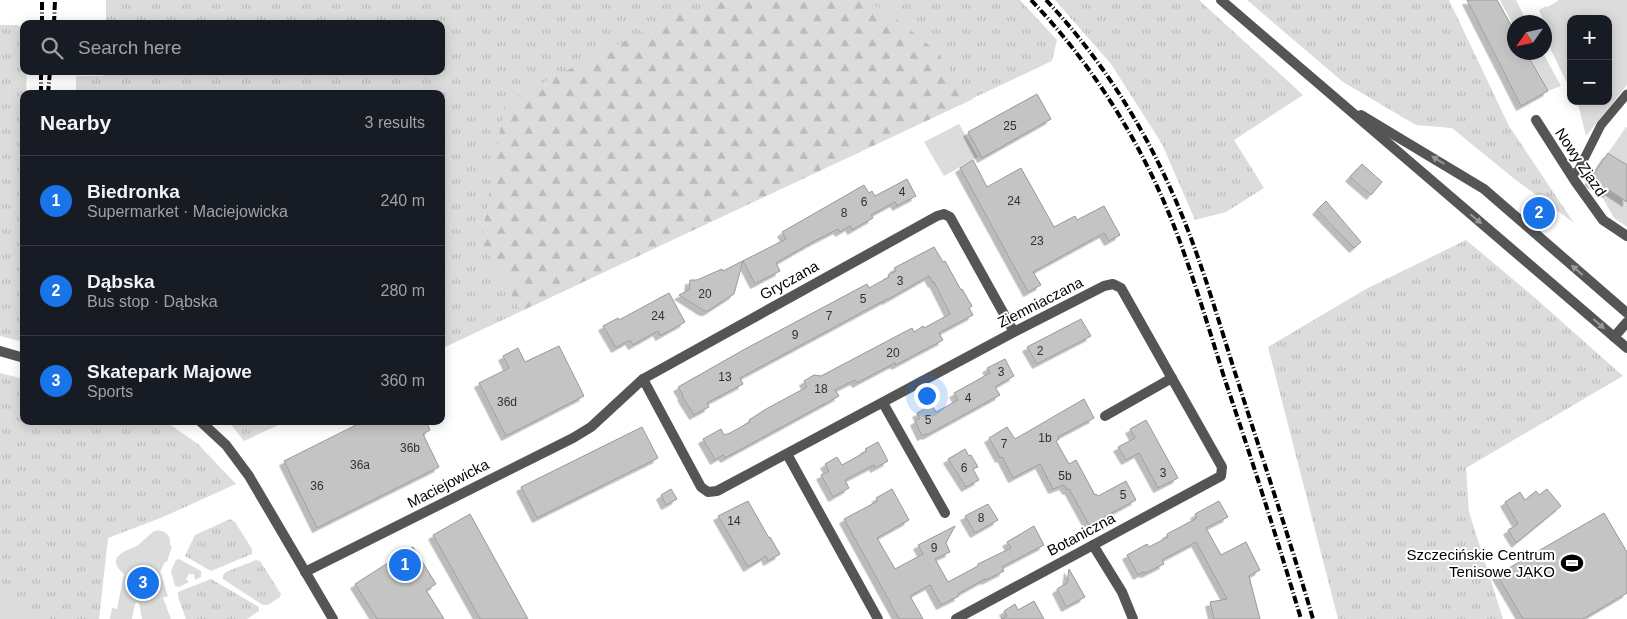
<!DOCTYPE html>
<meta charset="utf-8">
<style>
:root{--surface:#171b24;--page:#242831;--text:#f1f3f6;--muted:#9ea1a6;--line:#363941;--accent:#1a73e8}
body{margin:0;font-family:Helvetica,sans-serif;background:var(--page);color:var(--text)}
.controls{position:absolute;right:15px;top:15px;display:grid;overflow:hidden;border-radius:10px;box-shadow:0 2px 12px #0003}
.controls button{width:45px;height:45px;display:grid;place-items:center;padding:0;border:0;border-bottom:1px solid var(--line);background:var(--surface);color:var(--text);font:25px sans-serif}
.compass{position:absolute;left:1507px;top:15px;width:45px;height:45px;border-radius:50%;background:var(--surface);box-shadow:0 2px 12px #0003;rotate:236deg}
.you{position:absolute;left:926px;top:395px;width:18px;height:18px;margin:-12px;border:4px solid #fff;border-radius:50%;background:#1a73e8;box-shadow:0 0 0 8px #1a73e833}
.badge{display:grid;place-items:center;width:32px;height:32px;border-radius:50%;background:var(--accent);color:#fff;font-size:16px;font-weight:700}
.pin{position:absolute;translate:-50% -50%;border:2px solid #fff;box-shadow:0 1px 5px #0006}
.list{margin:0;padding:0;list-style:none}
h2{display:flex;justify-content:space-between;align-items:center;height:65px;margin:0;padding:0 20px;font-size:21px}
h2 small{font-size:16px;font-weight:400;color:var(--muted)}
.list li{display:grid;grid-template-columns:32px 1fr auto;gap:15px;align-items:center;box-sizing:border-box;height:90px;padding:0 20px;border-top:1px solid var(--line)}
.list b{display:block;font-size:19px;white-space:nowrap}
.list p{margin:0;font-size:16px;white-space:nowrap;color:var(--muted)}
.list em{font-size:16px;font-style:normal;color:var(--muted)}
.icon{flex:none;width:28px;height:28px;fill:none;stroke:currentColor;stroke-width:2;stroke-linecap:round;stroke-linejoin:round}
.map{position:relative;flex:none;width:1627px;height:619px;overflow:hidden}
.search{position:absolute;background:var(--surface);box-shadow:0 2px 12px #0003;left:20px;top:20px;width:425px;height:55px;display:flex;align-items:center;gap:12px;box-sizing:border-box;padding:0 18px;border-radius:10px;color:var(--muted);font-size:19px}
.panel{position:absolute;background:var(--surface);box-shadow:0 2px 12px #0003;left:20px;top:90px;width:425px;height:335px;border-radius:10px}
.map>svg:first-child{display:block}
.grass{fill:url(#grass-tufts)}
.forest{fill:url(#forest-firs)}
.green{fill:#dcdcdc}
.building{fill:#c4c4c4;stroke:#999;filter:url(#shadow)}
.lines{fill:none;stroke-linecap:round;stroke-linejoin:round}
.pedestrian{stroke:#555;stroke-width:9}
.minor{stroke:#555;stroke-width:10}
.tertiary{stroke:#555;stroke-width:10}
.rail{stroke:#000;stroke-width:4;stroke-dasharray:8 2.5 1 2.5;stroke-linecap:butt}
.oneway{fill:#999}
.labels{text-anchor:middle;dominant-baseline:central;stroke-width:4;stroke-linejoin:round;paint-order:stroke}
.number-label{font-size:12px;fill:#313131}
.street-label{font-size:15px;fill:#000;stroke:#fff}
.poi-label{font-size:15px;fill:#000;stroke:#fff;text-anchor:end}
</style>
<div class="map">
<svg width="1627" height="619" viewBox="0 0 1627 619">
<defs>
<pattern id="grass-tufts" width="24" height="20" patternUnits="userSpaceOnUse" patternTransform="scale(1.25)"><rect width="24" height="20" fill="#dcdcdc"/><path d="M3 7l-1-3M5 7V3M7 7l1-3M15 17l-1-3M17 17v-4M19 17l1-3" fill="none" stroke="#bbb"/></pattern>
<pattern id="forest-firs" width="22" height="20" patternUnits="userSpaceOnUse" patternTransform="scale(1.25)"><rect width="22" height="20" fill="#dcdcdc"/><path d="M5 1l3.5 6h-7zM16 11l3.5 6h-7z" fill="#bbb"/></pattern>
<filter id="shadow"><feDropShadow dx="-4.5" dy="4.5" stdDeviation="0" flood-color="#0004"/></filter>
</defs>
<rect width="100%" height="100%" fill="#fff"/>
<g class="grass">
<path d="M106,0H1020L1057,40L1052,61L441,349V94H76V76H104L105,71H441V24H106Z"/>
<path d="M1055,0H1199L1303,95L1234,140L1264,188L1226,212L1195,220L1162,144L1111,64Z"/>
<path d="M1247,0H1449L1509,126L1574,223L1512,177L1452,128L1416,125L1343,82Z"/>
<path d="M0,25H17L24,30V71H27L26,94H24V342L0,336Z"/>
<path d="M1466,240L1534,297L1623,376L1466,468L1469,512L1503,619H1338L1268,347L1366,289Z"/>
<path d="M0,373L24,379V421H165L198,444L236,484L163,517L108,538L99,619H0Z"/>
<path d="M228,421H287L244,441Z"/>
<path d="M230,519L235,522L252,549V554L211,571L185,556L195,535Z"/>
<path d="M256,560L260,561L281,594L280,597L268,605H263L223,579V575L226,572Z"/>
<path d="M211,579L259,607V611L247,619H186L178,597V592Z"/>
</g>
<path class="forest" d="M728,0H858L884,9L936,51L973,99L521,311L481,241L505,102L672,17Z"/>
<g class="green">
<path d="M1500,0H1516L1527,22H1514V27Z"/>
<path d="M1558,0H1627V85L1586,136L1579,108L1576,101H1608V19H1571V91L1545,38L1544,22H1538L1543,20L1539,10L1546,6L1547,7L1558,1Z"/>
<path d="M1528,53H1543L1561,86L1548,91Z"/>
<path d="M959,124L978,157L944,176L924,142Z"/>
<path d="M1626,127L1627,128V166L1616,157L1608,153Z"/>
<path d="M1596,186L1607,193L1609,190L1627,202V227L1614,218Z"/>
<path d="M154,531C164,529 171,534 170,545L172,546L167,562H165L160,572L168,596L163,598L171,619H142L139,604L137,602L135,604L132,619H110L112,608L117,609L124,574C118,569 114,564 117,557L123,552L137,546Z"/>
<path d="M179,559L201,571V577L195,580L194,574H189L186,579L189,582L179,587L175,586L171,571L176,560Z"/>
<path d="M0,596L51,619H0Z"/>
</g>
<g class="building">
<path d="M1467,0H1497L1514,30V52H1526L1548,91L1521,106Z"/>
<path d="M1037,94L1051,119L982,158L968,132Z"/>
<path d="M1608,153L1627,165V202L1609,190L1607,193L1589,181Z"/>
<path d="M973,160L987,187L1021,168L1054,227L1075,216L1077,220L1104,206L1120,235L1109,241L1104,233L1033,272L1041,285L1028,292L960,168Z"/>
<path d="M1362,164L1382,182L1371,195L1350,177Z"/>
<path d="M907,179L916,196L897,206L895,202L871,215L873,218L852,230L850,226L840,232L838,229L811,243L776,263L780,271L755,284L743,261L734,294L708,311H704L679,295L689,290L690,280H697L722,269L723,271L786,239L782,232L864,185L869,193L872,191L875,196Z"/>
<path d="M1326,201L1361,242L1354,248L1317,210Z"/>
<path d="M934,247L943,262L945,261L961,290L962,289L972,306L969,308L973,315L939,333L943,340L896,365L895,363L857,383L855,380L835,390L839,396L725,458L723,455L715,460L703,439L721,429L724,435L730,433L750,422L749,420L766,409L807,387L804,381L814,375L821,376L912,328L914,332L923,326L924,328L950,314L934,282L933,283L929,276L887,300V299L740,378L743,384L707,403L709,407L694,415L682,396L683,395L678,387L745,349L867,284L869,288L889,277L888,275L896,271L894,268Z"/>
<path d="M669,293L685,322L660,336L658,331L633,345L630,340L616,348L603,326L618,318L619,320Z"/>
<path d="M1081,319L1091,336L1037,364L1027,347Z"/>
<path d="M559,346L584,396L506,436L479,383L509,368L503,356L518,348L525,362Z"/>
<path d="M1005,359L1014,376L995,387L1000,395L927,435L926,434L922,436L915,421L920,418L917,413L932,405L936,412L958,400L954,393L990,373L987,368Z"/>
<path d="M1084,399L1094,418L1058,437L1059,439L1056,441L1069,464L1076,460L1095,495L1096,494L1098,496L1126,481L1136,500L1089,525L1069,489L1067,490L1064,485L1053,489L1040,464L1013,478L1002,457L1000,458L989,438L1007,427L1015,439Z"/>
<path d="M1146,420L1178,478L1158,488L1139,453L1126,460L1118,447L1135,438L1130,429Z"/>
<path d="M364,421H426L430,430L423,434L439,467L317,528L284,461Z"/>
<path d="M642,427L658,458L537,518L521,487Z"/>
<path d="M878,442L888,461L875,468L874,465L845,480L849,488L833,497L821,475L829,471L825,464L837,457L842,465L867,451L865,449Z"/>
<path d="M965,449L969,456L971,455L978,467L973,469L979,480L966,487L948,459Z"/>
<path d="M671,489L677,499L666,505L661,495Z"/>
<path d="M892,489L909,520L877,538L895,569L923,554L918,545L955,526L946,543L950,552L935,559L948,582L978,566V564L1011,548L1007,542L1034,526L1044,545L1002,567L1004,571L986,580L985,579L958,594L959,596L941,605L930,585L910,596L923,619H899L844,519L878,501L876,498Z"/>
<path d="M1547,489L1561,506L1516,543L1508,530L1518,524L1505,502L1520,492L1525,500L1536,491L1539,495Z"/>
<path d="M748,501L769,538L770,537L780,554L768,561L766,556L748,567L718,516Z"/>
<path d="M1219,501L1228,517L1206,528L1221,555L1246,542L1260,570L1249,576L1260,619H1214L1210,602L1227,599L1196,542L1162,560L1164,564L1146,573L1143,572L1138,575L1127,555L1147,544L1149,547L1168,537L1167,534L1197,518L1195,514Z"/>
<path d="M988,504L998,520L975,533L965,516Z"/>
<path d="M1604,513L1627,552V593L1583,619H1523L1497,575Z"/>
<path d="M470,514L528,619H480L478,615L433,535Z"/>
<path d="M413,547L436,584L426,590L444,619H377L355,584Z"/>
<path d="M1069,569L1085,597L1066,607L1057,589L1067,583Z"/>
<path d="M1034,601L1044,619H1001L1007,616L1004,611L1015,604L1018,610Z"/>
</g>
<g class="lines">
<path class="pedestrian" d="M1571,175L1578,171L1601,125L1627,94"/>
<g class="minor">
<path d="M1536,120L1575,181L1603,220L1627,236"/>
<path d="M1614,337L1627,322"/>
<path d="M0,351L24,358"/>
<path d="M883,403L945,513"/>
<path d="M1105,416L1172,378"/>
<path d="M200,421L226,445L249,476L333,619"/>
<path d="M787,454L878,619"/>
<path d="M1093,545L1122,592L1133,619"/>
<path d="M305,572L573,438L591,427L643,379"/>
<path d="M956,619L1221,476L1222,467L1121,288L1113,284L1104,286L1014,332L717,491L708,492L701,487L643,379L937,216L944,214L950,217L1014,332"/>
</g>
<g class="tertiary">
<path d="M1221,0L1627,348"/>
<path d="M1361,115L1484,189L1627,313"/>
</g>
<g class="rail">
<path d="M1031,0C1093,65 1141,142 1174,226C1193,275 1208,326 1224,377C1251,457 1277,538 1301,619"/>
<path d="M1046,0C1099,56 1141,122 1172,192C1200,254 1218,320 1239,385C1264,463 1290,540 1313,619"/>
<path d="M42,24V0"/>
<path d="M54,24L55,0"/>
<path d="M41,94V71"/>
<path d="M48,94L50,71"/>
</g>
</g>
<defs><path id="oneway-solid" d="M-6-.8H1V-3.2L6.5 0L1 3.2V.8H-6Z" transform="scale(1.25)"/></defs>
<g class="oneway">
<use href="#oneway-solid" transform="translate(1438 160) rotate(-148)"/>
<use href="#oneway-solid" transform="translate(1476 219) rotate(40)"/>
<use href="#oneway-solid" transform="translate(1577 270) rotate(-139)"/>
<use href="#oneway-solid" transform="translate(1599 324) rotate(41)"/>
</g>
<defs>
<g id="stadium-bare" transform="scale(1.725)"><path d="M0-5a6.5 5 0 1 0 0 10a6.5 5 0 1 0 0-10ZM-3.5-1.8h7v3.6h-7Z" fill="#000" stroke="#fff" stroke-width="2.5" paint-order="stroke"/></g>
</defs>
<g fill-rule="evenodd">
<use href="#stadium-bare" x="1572" y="563"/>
</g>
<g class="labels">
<g class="number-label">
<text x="1010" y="126">25</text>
<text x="902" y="192">4</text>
<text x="1014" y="201">24</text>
<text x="864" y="202">6</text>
<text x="844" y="213">8</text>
<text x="1037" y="241">23</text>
<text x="900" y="281">3</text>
<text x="705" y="294">20</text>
<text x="863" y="299">5</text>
<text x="658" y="316">24</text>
<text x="829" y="316">7</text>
<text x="795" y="335">9</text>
<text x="1040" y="351">2</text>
<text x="893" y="353">20</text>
<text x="1001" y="372">3</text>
<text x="725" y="377">13</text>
<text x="821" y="389">18</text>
<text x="968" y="398">4</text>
<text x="507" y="402">36d</text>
<text x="928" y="420">5</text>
<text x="1045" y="438">1b</text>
<text x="1004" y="444">7</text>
<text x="410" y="448">36b</text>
<text x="360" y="465">36a</text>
<text x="964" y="468">6</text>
<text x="1163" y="473">3</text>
<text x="1065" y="476">5b</text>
<text x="317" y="486">36</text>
<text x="1123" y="495">5</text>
<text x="981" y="518">8</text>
<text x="734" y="521">14</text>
<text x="934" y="548">9</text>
</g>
<g class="street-label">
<text transform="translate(1581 162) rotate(56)">Nowy Zjazd</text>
<text transform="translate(789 280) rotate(-29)">Gryczana</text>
<text transform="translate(1040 302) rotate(-27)">Ziemniaczana</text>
<text transform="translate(448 483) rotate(-27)">Maciejowicka</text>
<text transform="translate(1081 534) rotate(-28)">Botaniczna</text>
</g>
<g class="poi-label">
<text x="1555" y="554">Szczecińskie Centrum<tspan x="1555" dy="17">Tenisowe JAKO</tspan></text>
</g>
</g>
</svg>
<div class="controls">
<button>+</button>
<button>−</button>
</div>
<svg class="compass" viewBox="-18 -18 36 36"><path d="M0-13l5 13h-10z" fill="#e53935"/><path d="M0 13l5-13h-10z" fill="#9ea1a6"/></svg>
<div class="you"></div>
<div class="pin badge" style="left:405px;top:565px">1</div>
<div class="pin badge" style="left:1539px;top:213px">2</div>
<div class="pin badge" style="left:143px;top:583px">3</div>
<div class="search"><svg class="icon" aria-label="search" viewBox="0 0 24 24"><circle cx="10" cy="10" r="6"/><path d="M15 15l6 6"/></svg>Search here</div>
<section class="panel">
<h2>Nearby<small>3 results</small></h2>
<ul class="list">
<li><span class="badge">1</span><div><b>Biedronka</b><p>Supermarket · Maciejowicka</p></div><em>240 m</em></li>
<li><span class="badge">2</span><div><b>Dąbska</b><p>Bus stop · Dąbska</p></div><em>280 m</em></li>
<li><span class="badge">3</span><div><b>Skatepark Majowe</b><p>Sports</p></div><em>360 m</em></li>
</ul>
</section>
</div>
